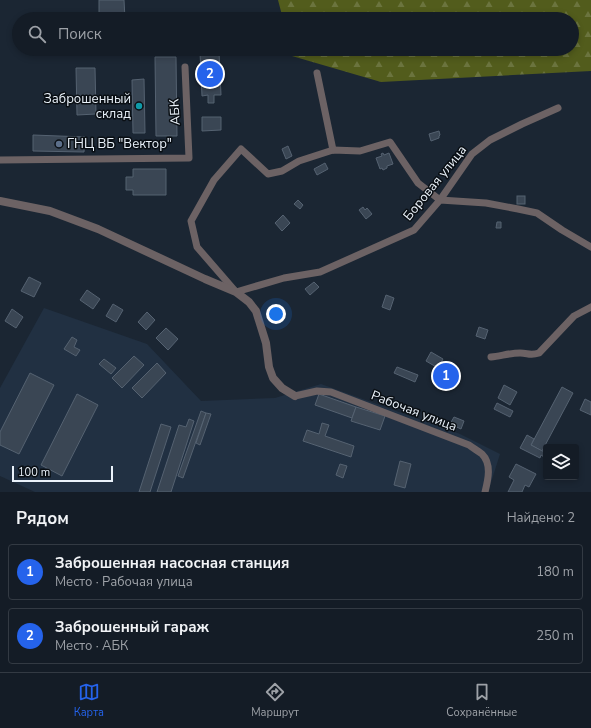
<!DOCTYPE html>
<html lang="ru">
<meta charset="utf-8">
<style>
:root{--surface:#141c26;--page:#1d252e;--text:#f1f3f6;--muted:#9da1a7;--line:#333a43;--accent:#2563eb}
body{margin:0;font-family:"Nunito Sans",sans-serif;background:var(--page);color:var(--text)}
.controls{position:absolute;right:12px;bottom:12px;display:grid;overflow:hidden;border-radius:4px;box-shadow:0 2px 6px #0003}
.controls button{width:36px;height:36px;display:grid;place-items:center;padding:0;border:0;border-bottom:1px solid var(--line);background:var(--surface);color:var(--text);font:20px sans-serif}
.scale{position:absolute;left:12px;bottom:10px;width:101px;box-sizing:border-box;padding-left:4px;border:2px solid #eaf2fa;border-top:0;font-size:11px;line-height:14px;white-space:nowrap;color:#eaf2fa;-webkit-text-stroke:3px #0a0f14;paint-order:stroke}
.you{position:absolute;left:276px;top:314px;width:14px;height:14px;margin:-10px;border:3px solid #fff;border-radius:50%;background:#1a73e8;box-shadow:0 0 0 6px #1a73e833}
.badge{display:grid;place-items:center;width:26px;height:26px;border-radius:50%;background:var(--accent);color:#fff;font-size:13px;font-weight:700}
.pin{position:absolute;translate:-50% -50%;border:2px solid #fff;box-shadow:0 1px 4px #0006}
.list{margin:0;padding:0;list-style:none}
h2{display:flex;justify-content:space-between;align-items:center;height:52px;margin:0;padding:0 16px;font-size:17px}
h2 small{font-size:13px;font-weight:400;color:var(--muted)}
.list li{display:grid;grid-template-columns:26px 1fr auto;gap:12px;align-items:center;box-sizing:border-box;height:56px;margin:0 8px 8px;padding:0 8px;border:1px solid var(--line);border-radius:4px}
.list b{display:block;font-size:15px;white-space:nowrap}
.list p{margin:0;font-size:13px;white-space:nowrap;color:var(--muted)}
.list em{font-size:13px;font-style:normal;color:var(--muted)}
.icon{flex:none;width:22px;height:22px;fill:none;stroke:currentColor;stroke-width:2;stroke-linecap:round;stroke-linejoin:round}
.map{position:relative;flex:none;width:591px;height:492px;overflow:hidden}
.search{position:absolute;background:var(--surface);box-shadow:0 2px 6px #0003;left:12px;right:12px;top:12px;height:44px;display:flex;align-items:center;gap:10px;box-sizing:border-box;padding:0 14px;border-radius:22px;color:var(--muted);font-size:15px}
.sheet{height:180px;background:var(--surface)}
nav{display:flex;justify-content:space-around;align-items:center;box-sizing:border-box;height:56px;border-top:1px solid var(--line);background:var(--surface);font-size:11px;color:var(--muted)}
nav a{display:grid;justify-items:center;gap:2px}
nav .on{color:var(--accent)}
.map>svg:first-child{display:block}
.built{fill:#213042}
.forest{fill:url(#forest-firs)}
.building{fill:#3a4654;stroke:#556271}
.lines{fill:none;stroke-linecap:round;stroke-linejoin:round}
.minor{stroke:#6c6264;stroke-width:7}
.tertiary{stroke:#6c6264;stroke-width:8}
.culture-dot{fill:#0f9aa8;stroke:#0a0f14;stroke-width:1.5}
.service-dot{fill:#5c6f8a;stroke:#0a0f14;stroke-width:1.5}
.labels{text-anchor:middle;dominant-baseline:central;stroke-width:3;stroke-linejoin:round;paint-order:stroke}
.poi-label{font-size:13px;fill:#eaf2fa;stroke:#0a0f14;text-anchor:end}
.street-label{font-size:13px;fill:#eaf2fa;stroke:#0a0f14}
</style>
<div class="map">
<svg width="591" height="492" viewBox="0 0 591 492">
<defs>
<pattern id="forest-firs" width="22" height="20" patternUnits="userSpaceOnUse"><rect width="22" height="20" fill="#525c1c"/><path d="M5 1l3.5 6h-7zM16 11l3.5 6h-7z" fill="#6b743e"/></pattern>
</defs>
<rect width="100%" height="100%" fill="#1b2633"/>
<path class="built" d="M44,308L147,344L201,401L275,398L321,384L460,434L500,454L488,492H35L0,476V388Z"/>
<path class="forest" d="M278,0H591V71L381,82L292,56L290,49H572V19H283Z"/>
<g class="building">
<path d="M99,0H124L125,19H99Z"/>
<path d="M200,52H219L221,95H214V103H208V95L202,96Z"/>
<path d="M155,57H176L177,136H156Z"/>
<path d="M76,68H95L96,114L77,115Z"/>
<path d="M144,79L145,133H133L132,80Z"/>
<path d="M202,117H221V130L202,131Z"/>
<path d="M439,131L440,135L439,136V138L431,141L429,134Z"/>
<path d="M33,135L85,137L84,152L33,151Z"/>
<path d="M288,146L292,156L286,159L282,149Z"/>
<path d="M383,153L384,155L389,153L393,164L387,166V168L383,170L382,168L380,169L376,158L382,156L381,154Z"/>
<path d="M325,163L328,169L317,175L314,169Z"/>
<path d="M133,169H166V195H133V190H126V177H133Z"/>
<rect x="517" y="196" width="8" height="8"/>
<path d="M298,200L303,205L300,209L294,204Z"/>
<path d="M363,207L365,210L367,208L372,214L366,219L359,210Z"/>
<path d="M283,215L290,223L282,231L275,223Z"/>
<path d="M497,222H501V228H496Z"/>
<path d="M29,277L41,283L34,297L21,291Z"/>
<path d="M314,282L319,287L310,295L305,289Z"/>
<path d="M87,290L100,299L93,309L80,300Z"/>
<path d="M386,295L394,298L390,310L382,307Z"/>
<path d="M113,304L123,310L116,322L106,316Z"/>
<path d="M12,309L23,317L16,328L5,321Z"/>
<path d="M147,312L155,320L146,330L138,322Z"/>
<path d="M479,327L488,330L485,339L476,336Z"/>
<path d="M166,328L178,339L168,350L156,338Z"/>
<path d="M72,337L77,340L74,347L80,350L76,356L64,349Z"/>
<path d="M431,352L443,359L438,368L426,361Z"/>
<path d="M134,356L144,365L122,388L112,378Z"/>
<path d="M104,359L116,368L111,374L99,364Z"/>
<path d="M157,363L166,373L142,398L132,388Z"/>
<path d="M397,367L418,375L415,382L394,373Z"/>
<path d="M30,373L54,385L19,454L0,445V432Z"/>
<path d="M445,374L448,375L446,379L443,377Z"/>
<path d="M504,385L517,392L510,405L498,398Z"/>
<path d="M562,387L573,393L542,451L531,445Z"/>
<path d="M77,394L98,405L62,476L41,465Z"/>
<path d="M319,394L356,407L352,418L315,405Z"/>
<path d="M585,399L591,402V415L580,410Z"/>
<path d="M497,403L513,411L510,417L494,409Z"/>
<path d="M356,407L385,416L380,430L351,421Z"/>
<path d="M201,411L206,413L183,478L178,476Z"/>
<path d="M206,413L211,414L200,445L196,443Z"/>
<path d="M454,417L464,421L461,429L450,424Z"/>
<path d="M189,419L194,421L171,492H157L179,425L186,427Z"/>
<path d="M322,423L329,425L325,436L354,446L351,457L303,441L307,430L319,434Z"/>
<path d="M161,424L171,427L150,492H139Z"/>
<path d="M527,435L534,439L531,445L546,453L544,457L541,455L540,458L520,448Z"/>
<path d="M400,461L411,464L405,488L394,485Z"/>
<path d="M340,464L347,466L343,478L336,475Z"/>
<path d="M516,464L536,474L529,487L525,485L522,492H508L514,480L509,477Z"/>
</g>
<g class="lines">
<g class="minor">
<path d="M317,73L333,150"/>
<path d="M558,108L522,124L490,140L472,154L440,200L414,230L320,272L284,278L236,292L197,247L191,221L214,180L241,149L268,174L282,171L299,161L333,150L360,151L390,142L418,183L440,200L486,203L518,209L537,213L562,230L591,247"/>
<path d="M0,160L189,158L185,67"/>
<path d="M491,357C501,356 510,353 520,353C528,353 530,356 539,353L574,316L591,307"/>
<path d="M295,396L317,391L331,392L469,445C473,448 478,451 482,454C492,464 488,480 485,492"/>
</g>
<path class="tertiary" d="M0,201L50,211L98,229L205,279L236,292L249,302L256,311L266,343L269,367L273,378L282,388L295,396"/>
</g>
<circle class="culture-dot" cx="139" cy="106" r="4"/>
<circle class="service-dot" cx="59" cy="144" r="4"/>
<g class="labels">
<g class="poi-label">
<text x="131" y="99">Заброшенный<tspan x="131" dy="15">склад</tspan></text>
<text x="67" y="144" text-anchor="start">ГНЦ ВБ "Вектор"</text>
</g>
<g class="street-label">
<text transform="translate(175 112) rotate(-93)">АБК</text>
<text transform="translate(435 183) rotate(-51)">Боровая улица</text>
<text transform="translate(414 411) rotate(21)">Рабочая улица</text>
</g>
</g>
</svg>
<div class="controls">
<button><svg class="icon" aria-label="layers" viewBox="0 0 24 24"><path d="M12 4l9 5-9 5-9-5zM3 14l9 5 9-5"/></svg></button>
</div>
<div class="scale">100 m</div>
<div class="you"></div>
<div class="pin badge" style="left:446px;top:376px">1</div>
<div class="pin badge" style="left:210px;top:74px">2</div>
<div class="search"><svg class="icon" aria-label="search" viewBox="0 0 24 24"><circle cx="10" cy="10" r="6"/><path d="M15 15l6 6"/></svg>Поиск</div>
</div>
<section class="sheet">
<h2>Рядом<small>Найдено: 2</small></h2>
<ul class="list">
<li><span class="badge">1</span><div><b>Заброшенная насосная станция</b><p>Место · Рабочая улица</p></div><em>180 m</em></li>
<li><span class="badge">2</span><div><b>Заброшенный гараж</b><p>Место · АБК</p></div><em>250 m</em></li>
</ul>
</section>
<nav>
<a class="on"><svg class="icon" aria-label="map" viewBox="0 0 24 24"><path d="M3 6l6-2 6 2 6-2v14l-6 2-6-2-6 2zM9 4v14M15 6v14"/></svg>Карта</a>
<a><svg class="icon" aria-label="directions" viewBox="0 0 24 24"><path d="M12 3l9 9-9 9-9-9zM9 14v-3h6M13 9l2 2-2 2"/></svg>Маршрут</a>
<a><svg class="icon" aria-label="saved" viewBox="0 0 24 24"><path d="M7 4h10v16l-5-4-5 4z"/></svg>Сохранённые</a>
</nav>
